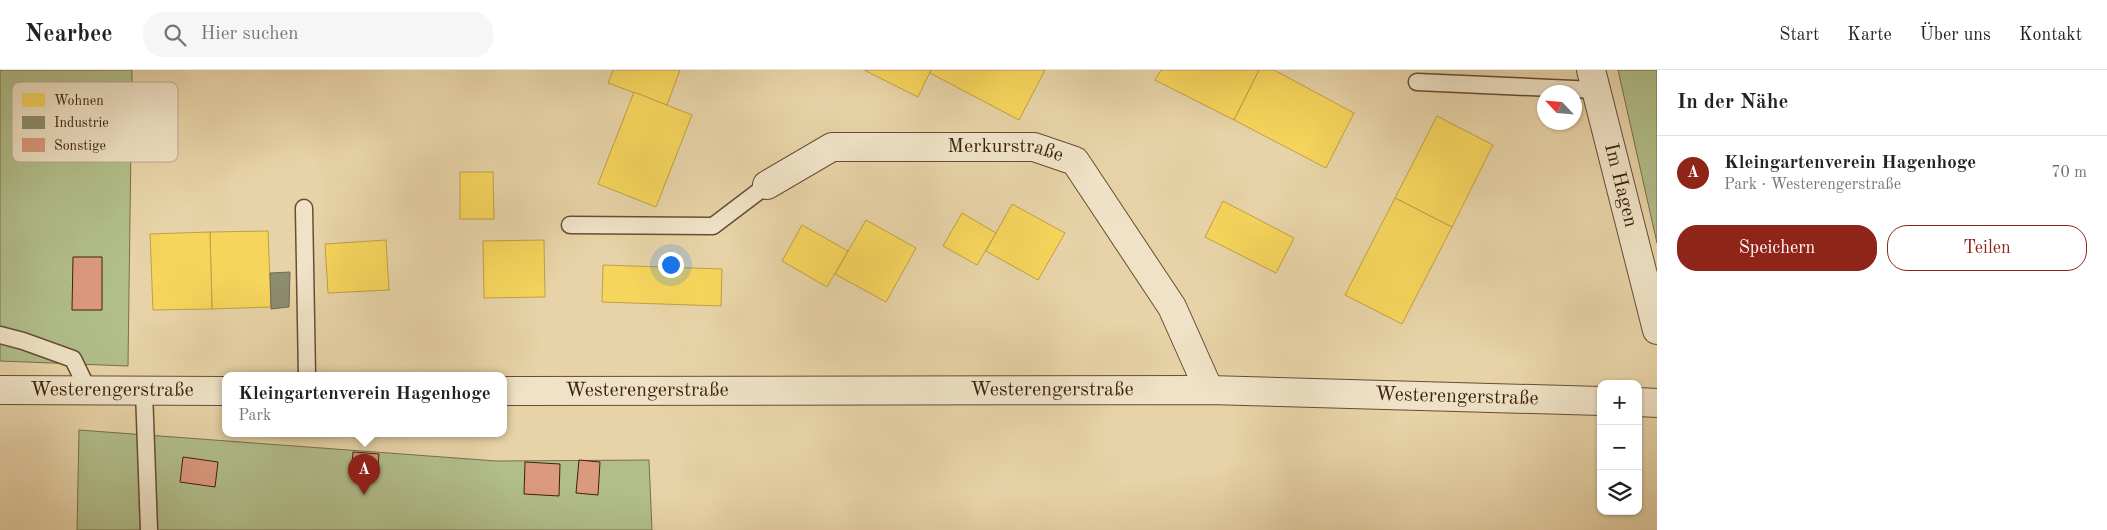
<!DOCTYPE html>
<html lang="de">
<meta charset="utf-8">
<style>
:root{--surface:#fff;--page:#f6f6f6;--text:#222;--muted:#767676;--line:#e0e0e0;--accent:#8f2418}
body{margin:0;font-family:"Old Standard TT",serif;background:var(--page);color:var(--text)}
.controls{position:absolute;right:15px;bottom:15px;display:grid;overflow:hidden;border-radius:10px;box-shadow:0 1px 4px #0004}
.controls button{width:45px;height:45px;display:grid;place-items:center;padding:0;border:0;border-bottom:1px solid var(--line);background:var(--surface);color:var(--text);font:25px sans-serif}
.compass{position:absolute;left:1537px;top:15px;width:45px;height:45px;border-radius:50%;background:var(--surface);box-shadow:0 1px 4px #0004;rotate:296deg}
.you{position:absolute;left:670px;top:194px;width:18px;height:18px;margin:-12px;border:4px solid #fff;border-radius:50%;background:#1a73e8;box-shadow:0 0 0 8px #1a73e833}
.badge{display:grid;place-items:center;width:32px;height:32px;border-radius:50%;background:var(--accent);color:#fff;font-size:16px;font-weight:700}
.pin{position:absolute;translate:-50% -41px;filter:drop-shadow(0 1px 2px #0008)}
.pin::after{content:'';position:absolute;top:26px;width:18px;height:15px;background:inherit;clip-path:polygon(0 0,100% 0,50% 100%)}
.popup{position:absolute;left:222px;top:302px;width:285px;height:65px;box-sizing:border-box;display:grid;place-content:center;border-radius:10px;background:var(--surface);filter:drop-shadow(0 1px 4px #0005);font-size:16px;white-space:nowrap;color:var(--muted)}
.popup b{font-size:19px;color:var(--text)}
.popup::after{content:'';position:absolute;left:50%;top:100%;margin-left:-10px;border:10px solid transparent;border-top-color:var(--surface)}
.list{margin:0;padding:0;list-style:none}
h2{display:flex;justify-content:space-between;align-items:center;height:65px;margin:0;padding:0 20px;font-size:21px}
h2 small{font-size:16px;font-weight:400;color:var(--muted)}
.list li{display:grid;grid-template-columns:32px 1fr auto;gap:15px;align-items:center;box-sizing:border-box;height:75px;padding:0 20px;border-top:1px solid var(--line)}
.list b{display:block;font-size:19px;white-space:nowrap}
.list p{margin:0;font-size:16px;white-space:nowrap;color:var(--muted)}
.list em{font-size:16px;font-style:normal;color:var(--muted)}
.actions{display:flex;gap:10px;padding:15px 20px}
.actions a{flex:1;padding:11px 0;border:1px solid var(--accent);border-radius:20px;text-align:center;font-size:18px;color:var(--accent)}
.actions .main{background:var(--accent);color:#fff}
.icon{flex:none;width:28px;height:28px;fill:none;stroke:currentColor;stroke-width:2;stroke-linecap:round;stroke-linejoin:round}
.map{position:relative;flex:none;width:1657px;height:460px;overflow:hidden}
header{display:flex;align-items:center;gap:30px;box-sizing:border-box;height:70px;padding:0 25px;background:var(--surface);border-bottom:1px solid var(--line)}
header strong{font-size:24px}
nav{display:flex;gap:28px;margin-inline-start:auto;font-size:18px}
.search{width:350px;height:45px;background:var(--page);display:flex;align-items:center;gap:12px;box-sizing:border-box;padding:0 18px;border-radius:20px;color:var(--muted);font-size:19px}
main{display:flex}
aside{flex:1;background:var(--surface)}
.map>svg:first-child{display:block}
.green{fill:#b1be8a;stroke:#786f4c}
.homes{fill:#f6d55c;stroke:#bf9f45}
.industry{fill:#8c8c6e;stroke:#756c51}
.building{fill:#db9a7e;stroke:#3e200e}
.lines{fill:none;stroke-linecap:round;stroke-linejoin:round}
.lane-casing{stroke:#684d34;stroke-width:19}
.street-casing{stroke:#684d34;stroke-width:30}
.lane{stroke:#efe2c6;stroke-width:16}
.street{stroke:#efe2c6;stroke-width:28}
.labels{text-anchor:middle;dominant-baseline:central;stroke-width:5;stroke-linejoin:round;paint-order:stroke}
.street-label{font-size:20px;fill:#3e200e;stroke:#efe2c6}
.key{fill:#efe2c6;stroke:#baa88f;stroke-width:1}
.key-label{font-size:14px;fill:#3e200e}
</style>
<header>
<strong>Nearbee</strong>
<div class="search"><svg class="icon" aria-label="search" viewBox="0 0 24 24"><circle cx="10" cy="10" r="6"/><path d="M15 15l6 6"/></svg>Hier suchen</div>
<nav><a>Start</a><a>Karte</a><a>Über uns</a><a>Kontakt</a></nav>
</header>
<main>
<div class="map">
<svg width="1657" height="460" viewBox="0 0 1657 460">
<rect width="100%" height="100%" fill="#e7d3a7"/>
<filter id="stains"><feTurbulence type="fractalNoise" baseFrequency=".004" numOctaves="4"/><feColorMatrix values="0 0 0 0 .2 0 0 0 0 .09 0 0 0 0 .02 0 0 0 .5 -.17"/></filter>
<radialGradient id="worn" r=".72"><stop offset=".6" stop-color="#630" stop-opacity="0"/><stop offset="1" stop-color="#630" stop-opacity=".3"/></radialGradient>
<g class="green">
<path d="M0,0H132L128,296L0,291Z"/>
<path d="M1618,0H1657V173Z"/>
<path d="M79,360L496,391L649,390L652,460H77Z"/>
</g>
<g class="homes">
<path d="M613,0H680L667,35L608,13Z"/>
<path d="M864,0H931L918,27Z"/>
<path d="M931,0H1045L1019,50L930,3Z"/>
<path d="M1161,0H1259L1234,50L1155,10Z"/>
<path d="M1259,0H1274L1354,43L1326,98L1234,50Z"/>
<path d="M634,22L692,45L656,137L598,114Z"/>
<path d="M1437,46L1493,75L1452,157L1395,128Z"/>
<path d="M460,102H493L494,149H460Z"/>
<path d="M1395,128L1452,157L1402,254L1345,225Z"/>
<path d="M1223,131L1294,168L1276,203L1205,167Z"/>
<path d="M1012,134L1065,163L1038,210L986,181Z"/>
<path d="M962,143L996,163L977,195L943,176Z"/>
<path d="M866,150L916,178L886,232L835,204Z"/>
<path d="M802,155L848,181L827,217L782,191Z"/>
<path d="M268,161L271,237L212,239L210,162Z"/>
<path d="M210,162L212,239L153,240L150,164Z"/>
<path d="M386,170L389,220L328,223L325,174Z"/>
<path d="M544,170L545,227L484,228L483,171Z"/>
<path d="M603,195L722,199L721,236L602,232Z"/>
</g>
<path class="industry" d="M290,202L289,237L271,239L270,203Z"/>
<g class="building">
<path d="M73,187H102V240H72Z"/>
<path d="M353,382L379,384L377,407L351,405Z"/>
<path d="M183,387L218,392L215,417L180,412Z"/>
<path d="M579,390L600,392L598,425L576,423Z"/>
<path d="M525,392L560,394L559,426L524,424Z"/>
</g>
<g class="lines">
<g class="lane-casing">
<g id="lane">
<path d="M1417,12L1596,20"/>
<path d="M304,138L307,306"/>
<path d="M570,155L713,156L767,115"/>
<path d="M0,265L23,271L73,289L88,320"/>
<path d="M144,321L149,460"/>
</g>
</g>
<g class="street-casing">
<g id="street">
<path id="s1" d="M1591,0L1657,260"/>
<path id="s2" d="M767,115L832,77H1034L1075,91L1172,237L1209,320"/>
<path id="s3" d="M0,320L225,321"/>
<path id="s4" d="M503,321L1209,320L1601,331"/>
<path d="M1638,332L1657,333"/>
</g>
</g>
<use href="#lane" class="lane"/>
<use href="#street" class="street"/>
</g>
<g class="labels">
<g class="street-label">
<text stroke="none"><textPath href="#s2" startOffset="249">Merkurstraße</textPath></text>
<text stroke="none"><textPath href="#s1" startOffset="119">Im Hagen</textPath></text>
<text stroke="none"><textPath href="#s3" startOffset="112">Westerengerstraße</textPath></text>
<text stroke="none"><textPath href="#s4" startOffset="549">Westerengerstraße</textPath></text>
<text stroke="none"><textPath href="#s4" startOffset="144">Westerengerstraße</textPath></text>
<text stroke="none"><textPath href="#s4" startOffset="954">Westerengerstraße</textPath></text>
</g>
</g>
<rect x="12" y="12" width="166" height="80" rx="8" class="key"/>
<rect x="22" y="23" width="23" height="14" fill="#f6d55c"/>
<rect x="22" y="46" width="23" height="13" fill="#8c8c6e"/>
<rect x="22" y="68" width="23" height="14" fill="#db9a7e"/>
<g class="key-label">
<text x="54" y="35">Wohnen</text>
<text x="54" y="57">Industrie</text>
<text x="54" y="80">Sonstige</text>
</g>
<rect width="100%" height="100%" filter="url(#stains)"/>
<rect width="100%" height="100%" fill="url(#worn)"/>
</svg>
<div class="controls">
<button>+</button>
<button>−</button>
<button><svg class="icon" aria-label="layers" viewBox="0 0 24 24"><path d="M12 4l9 5-9 5-9-5zM3 14l9 5 9-5"/></svg></button>
</div>
<svg class="compass" viewBox="-18 -18 36 36"><path d="M0-13l5 13h-10z" fill="#e53935"/><path d="M0 13l5-13h-10z" fill="#767676"/></svg>
<div class="you"></div>
<div class="pin badge" style="left:364px;top:425px">A</div>
<div class="popup"><b>Kleingartenverein Hagenhoge</b>Park</div>
</div>
<aside>
<h2>In der Nähe<small></small></h2>
<ul class="list">
<li><span class="badge">A</span><div><b>Kleingartenverein Hagenhoge</b><p>Park · Westerengerstraße</p></div><em>70 m</em></li>
</ul>
<div class="actions"><a class="main">Speichern</a><a>Teilen</a></div>
</aside>
</main>
